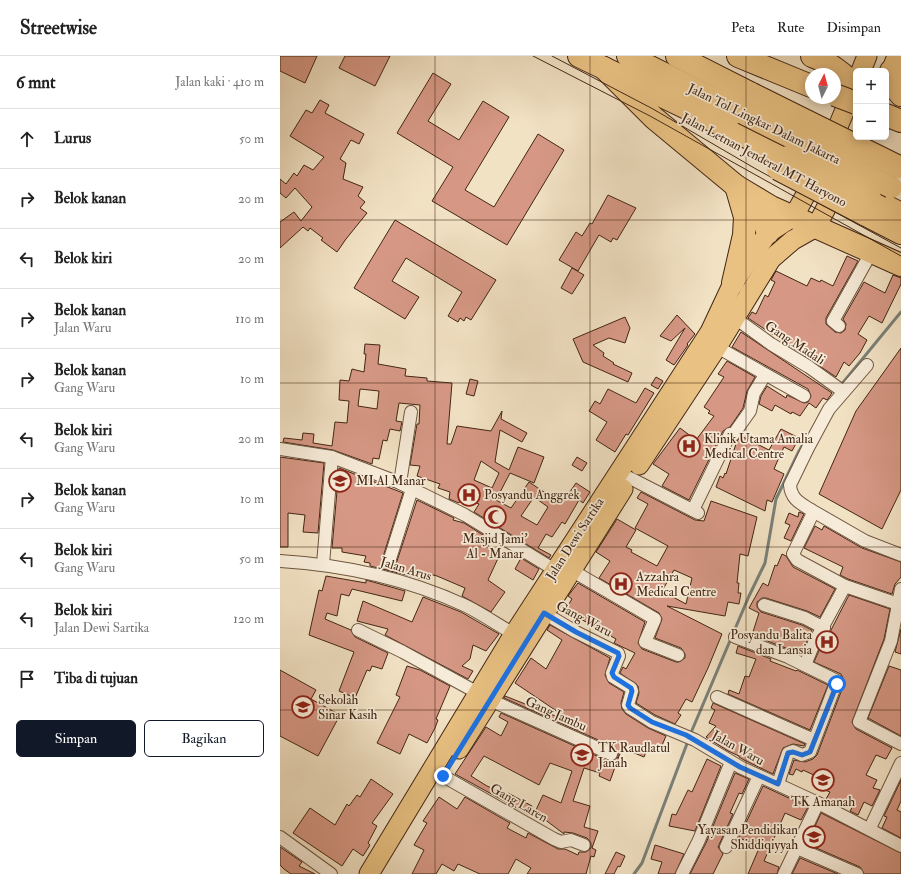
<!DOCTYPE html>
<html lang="id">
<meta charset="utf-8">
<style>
:root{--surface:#fff;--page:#f6f6f6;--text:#222;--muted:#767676;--line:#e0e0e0;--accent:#111827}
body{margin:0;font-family:"IM FELL Double Pica",serif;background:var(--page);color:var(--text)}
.controls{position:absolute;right:12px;top:12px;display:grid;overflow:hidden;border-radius:6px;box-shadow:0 2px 10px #0003}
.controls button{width:36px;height:36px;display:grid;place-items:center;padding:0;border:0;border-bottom:1px solid var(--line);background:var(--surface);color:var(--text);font:20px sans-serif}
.compass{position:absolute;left:525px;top:12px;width:36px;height:36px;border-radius:50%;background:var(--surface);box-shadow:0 2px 10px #0003;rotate:6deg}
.stop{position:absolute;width:12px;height:12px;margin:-9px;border:3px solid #1a73e8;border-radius:50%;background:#fff}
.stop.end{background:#1a73e8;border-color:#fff;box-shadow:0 1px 4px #0008}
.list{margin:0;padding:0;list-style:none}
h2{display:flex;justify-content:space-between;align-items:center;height:52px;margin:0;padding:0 16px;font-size:17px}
h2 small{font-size:13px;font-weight:400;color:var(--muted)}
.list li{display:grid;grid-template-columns:26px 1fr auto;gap:12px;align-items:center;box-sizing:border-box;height:60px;padding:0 16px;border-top:1px solid var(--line)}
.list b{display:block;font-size:15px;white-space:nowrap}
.list p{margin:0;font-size:13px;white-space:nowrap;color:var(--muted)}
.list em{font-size:13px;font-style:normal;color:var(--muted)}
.actions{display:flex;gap:8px;padding:12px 16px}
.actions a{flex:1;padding:9px 0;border:1px solid var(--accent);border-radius:6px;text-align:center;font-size:14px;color:var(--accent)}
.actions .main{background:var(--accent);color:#fff}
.icon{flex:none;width:22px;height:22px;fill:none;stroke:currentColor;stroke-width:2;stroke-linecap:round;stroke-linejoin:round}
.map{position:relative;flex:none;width:621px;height:818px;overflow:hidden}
header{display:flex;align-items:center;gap:24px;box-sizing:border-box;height:56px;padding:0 20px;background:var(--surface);border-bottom:1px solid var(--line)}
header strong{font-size:19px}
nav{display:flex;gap:22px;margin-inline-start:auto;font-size:14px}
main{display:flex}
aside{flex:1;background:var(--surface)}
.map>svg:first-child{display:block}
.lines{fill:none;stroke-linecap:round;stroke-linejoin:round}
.stream{stroke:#7a8079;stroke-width:3}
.building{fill:#d69885;stroke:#432614;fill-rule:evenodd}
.street-casing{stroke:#6f5540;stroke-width:14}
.primary-casing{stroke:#432614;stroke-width:21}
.highway-casing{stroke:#432614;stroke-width:24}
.street{stroke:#f7ecd9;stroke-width:12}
.primary{stroke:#e9c182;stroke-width:19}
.highway{stroke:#e9c182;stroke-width:22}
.tram{stroke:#432614;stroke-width:1}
.highway-bridge-casing{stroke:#432614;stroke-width:24;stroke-linecap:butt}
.highway-bridge{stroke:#e9c182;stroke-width:22}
.route{stroke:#1a73e8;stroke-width:5}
.grid{fill:none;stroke:#432614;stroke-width:1;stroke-opacity:0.55}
.labels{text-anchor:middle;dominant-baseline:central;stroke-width:3.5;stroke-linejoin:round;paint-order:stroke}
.street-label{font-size:13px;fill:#432614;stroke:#f7ecd9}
.poi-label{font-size:13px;fill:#432614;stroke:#f7ecd9;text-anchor:start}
</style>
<header>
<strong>Streetwise</strong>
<nav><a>Peta</a><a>Rute</a><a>Disimpan</a></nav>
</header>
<main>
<aside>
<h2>6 mnt<small>Jalan kaki · 410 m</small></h2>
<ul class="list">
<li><svg class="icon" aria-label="ahead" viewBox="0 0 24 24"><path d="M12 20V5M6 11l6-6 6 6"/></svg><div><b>Lurus</b></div><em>50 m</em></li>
<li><svg class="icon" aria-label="right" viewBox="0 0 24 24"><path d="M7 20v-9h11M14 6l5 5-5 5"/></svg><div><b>Belok kanan</b></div><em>20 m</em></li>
<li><svg class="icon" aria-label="left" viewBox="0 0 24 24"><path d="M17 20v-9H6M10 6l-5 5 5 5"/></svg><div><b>Belok kiri</b></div><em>20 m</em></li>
<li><svg class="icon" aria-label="right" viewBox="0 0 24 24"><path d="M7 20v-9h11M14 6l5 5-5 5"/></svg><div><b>Belok kanan</b><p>Jalan Waru</p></div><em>110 m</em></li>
<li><svg class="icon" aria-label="right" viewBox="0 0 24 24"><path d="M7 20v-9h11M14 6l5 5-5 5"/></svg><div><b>Belok kanan</b><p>Gang Waru</p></div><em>10 m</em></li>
<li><svg class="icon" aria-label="left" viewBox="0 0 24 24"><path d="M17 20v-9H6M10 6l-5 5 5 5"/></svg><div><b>Belok kiri</b><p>Gang Waru</p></div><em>20 m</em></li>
<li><svg class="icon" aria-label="right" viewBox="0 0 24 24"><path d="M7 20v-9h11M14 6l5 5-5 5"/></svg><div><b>Belok kanan</b><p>Gang Waru</p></div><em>10 m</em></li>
<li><svg class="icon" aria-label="left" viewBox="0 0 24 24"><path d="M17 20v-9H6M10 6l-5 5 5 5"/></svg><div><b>Belok kiri</b><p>Gang Waru</p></div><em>50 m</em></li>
<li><svg class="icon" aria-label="left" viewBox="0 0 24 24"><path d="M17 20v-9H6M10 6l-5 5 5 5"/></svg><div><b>Belok kiri</b><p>Jalan Dewi Sartika</p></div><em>120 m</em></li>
<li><svg class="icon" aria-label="arrive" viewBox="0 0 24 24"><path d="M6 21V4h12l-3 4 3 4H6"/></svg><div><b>Tiba di tujuan</b></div></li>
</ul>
<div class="actions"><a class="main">Simpan</a><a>Bagikan</a></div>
</aside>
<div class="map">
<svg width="621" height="818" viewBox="0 0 621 818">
<rect width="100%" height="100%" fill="#f2e2c4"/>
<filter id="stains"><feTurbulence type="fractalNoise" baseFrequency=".005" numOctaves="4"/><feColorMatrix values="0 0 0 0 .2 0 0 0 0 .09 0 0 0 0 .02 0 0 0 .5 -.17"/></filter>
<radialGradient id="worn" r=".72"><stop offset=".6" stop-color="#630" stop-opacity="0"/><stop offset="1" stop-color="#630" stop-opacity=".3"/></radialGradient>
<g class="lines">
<g class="stream">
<path d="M561,329L621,256"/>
<path d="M410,679L469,540L485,507L496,443L519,395L529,378"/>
<path d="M354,818L362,807L408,685"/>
</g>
</g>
<g class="building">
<path d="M0,0H37L25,27L0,15Z"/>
<path d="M65,0H110L95,30L59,12Z"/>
<path d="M153,17L171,28L148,65L179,84L203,45L229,61L185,134L214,151L258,78L284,94L227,189L152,145L173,111L117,77Z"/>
<path d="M40,44L49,49L45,57L84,78L79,88L71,84L60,103L66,107L63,123L83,131L78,140L85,146L80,152L87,157L66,183L57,196L41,184L43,182L30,172L28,175L23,171L0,192V166L14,156L21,165L32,151L15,132L6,142L0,137V123L6,128L14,117L17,120L24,109L33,114L44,101L10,80L26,54L32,57Z"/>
<path d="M328,139L356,152L337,184L333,182L331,186L319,179L298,215L279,204L296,176L302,180L310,167L312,168Z"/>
<path d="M115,164L216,224L191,264L186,261L184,265L180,262L178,266L168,260L182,236L126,202L112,225L139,241L125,263L74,232Z"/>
<path d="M567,200L578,205L546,262V268L555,276L561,277L565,274L566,268L563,263L584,226L605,237L613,219L621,222V228L602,267L589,260L578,278L587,284L580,297L569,310L564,306L556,321L468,262L472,256L476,258L485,239L488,241L495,226L491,224L496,215L527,230L531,222L540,226L541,224L553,230Z"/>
<path d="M292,212L304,219L292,238L281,232Z"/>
<path d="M397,259L415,278L407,288L408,289L394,309L386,304L405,272L391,285L380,280Z"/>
<path d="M345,261L350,272L345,287L329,282L313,289L324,297L323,300L334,307L333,308L352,317L348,326L303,306L293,283Z"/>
<path d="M461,276L552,337L548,343L547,344L543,342L536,352L529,347L520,360L512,356L511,358L495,349L492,355L479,348L481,340L487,330L506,342L507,339L524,347L528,346L531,340L528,333L452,291Z"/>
<path d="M85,288L100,289L98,308L126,313L125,320L147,322V325L172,327L167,388H171L177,370L211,375L222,355L221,363L247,377L242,386L220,374L215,406L229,414L238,391L264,401L254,427L230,417L216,444L231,452L249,426L273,442L276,438L285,443L296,427L310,436L303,447L299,444L285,468L282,466L272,481L266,478L258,492L271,499L269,502L194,456L199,448L181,441L179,447L169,443L170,436L158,432L160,428L137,420L140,410L130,409L137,368H139L140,349L119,347L116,365L122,366L120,375L110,373L107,385L103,384L99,403L93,402L92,408L53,394L3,386L4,382L22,384L23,377L34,378L33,387L52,390L55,366L67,367L69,345L59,344L60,324L69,325L72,313L84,316L86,298H84ZM80,333L99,335L97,353L78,350ZM201,405L219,417L212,432L194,424ZM254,441L268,451L257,469L241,460Z"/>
<path d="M621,292V434L602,473L539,438L576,355Z"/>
<path d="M447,305L475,321L467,335L463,352L450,371L443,375L409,444L382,430L389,418L373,408L400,372L416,384L434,360L428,357L430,355L424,351L444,321L438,318Z"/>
<path d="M376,321L383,325L378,333L371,329Z"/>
<path d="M190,323L198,325L194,340L186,338Z"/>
<path d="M365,332L374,337L348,379L346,378L335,396L316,384L327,366L309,355L315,345L320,348L328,333L356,347Z"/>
<path d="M501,373L519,382L512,395L504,391L497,406L494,413L504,418L492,446L487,444L485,455L436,431L440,420L443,422L445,417L446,418L457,385L461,380L489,394Z"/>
<path d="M0,401L44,407L38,477L23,476L25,459L8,457V491H0Z"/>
<path d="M297,401L307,407L302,415L292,409Z"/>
<path d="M59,412L123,437L102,504V508L106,513H111L116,508L137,444L174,462L173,464L184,467L208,482L206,488L220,498L208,524L225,536L211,556L182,540L185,532L157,520L145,517L143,523L90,510V507L84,506L86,500L62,496V492H52Z"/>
<path d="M361,436L415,464L424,465L431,445L477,461L468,500L460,498L457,527H459L458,537H461L459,548L448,546L445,560L387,550L442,578L428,612L412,646L406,643L398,657L401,659L395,668L375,659L356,647L359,637L358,630L340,617L343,611L346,613L355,597L334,587L336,583L285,554L292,543L288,540L298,527L365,566L358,587L362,593L396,606H399L405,602V598L401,592L375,582L382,563L379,557L319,522L330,505L316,496L337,463L356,474L346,491L352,494L351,496L377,510L388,490L355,472L368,448L357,442ZM394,514L412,522L406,548L382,535Z"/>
<path d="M519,456L524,458L511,485L504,482L510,469L505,467L509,457L518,461Z"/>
<path d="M535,470L542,474L544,470L582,492L621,506V521L615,528L612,538L568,523L560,519L563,511L524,492Z"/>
<path d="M502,498L506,500L513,511L555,533L540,561L527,555L486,542H482L477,546V551L481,556L522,569L532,574L521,598L472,579L479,557L469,552L483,527L488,530L495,509L497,510Z"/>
<path d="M241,502L259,513L253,524L235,513Z"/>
<path d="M46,520L86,527V524L125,535L122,545L72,533L69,540L61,538L57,560L47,557L45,563L71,574L75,581L108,597L102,613L92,610L90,615L87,614L75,642L59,635L74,596L29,579L39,534L42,535Z"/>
<path d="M569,539L610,553L604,583L572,666L576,673L612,692L606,703L596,699L586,719L597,724L593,732L600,734L592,750L584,746L578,759L570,755L573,750L559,743L557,748L546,743L550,736L535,730L538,721L523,714L522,716L516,713L513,719L509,718L514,704L525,706L533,703L537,699L564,628V624L561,618L534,606L541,590L550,576Z"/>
<path d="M143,541L181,556L219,578L206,595L193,589L190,603L182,610L193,615L188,623L105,579L108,573L77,565L83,545L132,566Z"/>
<path d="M270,569L330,602L325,619L329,627L344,636L341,647L342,653L346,658L368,672L386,680L380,694L368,691L364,701L342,692L330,725L319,720L320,717L304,712L293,745L310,750L304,771L318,775L312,792L316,794L314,801L311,800L306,818H247L251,812L236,803L228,818H200L178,808L174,815L162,808L156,818H132L144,794L134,789L147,767L143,765L159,741L177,753L185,741L230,767L227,772L246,782L248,777L278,793H285L298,799L299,796H306L311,792V787L307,782L293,777L284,776V778L255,756L263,739L281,747L292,715L270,707L259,729L204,700L191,720L207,730L227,739L228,737L252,750L248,758L175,718L206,671L221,680L228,666L219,661L221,657L328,705H332L338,701V697L334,691L224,642L225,640L283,663L284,660L235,627L251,602L266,613L282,584L267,574Z"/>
<path d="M621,573V598L615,596Z"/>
<path d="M458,590L491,603L490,605L516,615L517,614L548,629L530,674L448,638L449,634L459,638L465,620L469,621L476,603L456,597Z"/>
<path d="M127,610L140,614L170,630L156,663L158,664L155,672L147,687L129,678L120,698L97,687L120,641L116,639Z"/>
<path d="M609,610L621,614V680L588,662Z"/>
<path d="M0,614L36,634L31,643L60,659L38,700L0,680Z"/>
<path d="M433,647L525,688L524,690L513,688L503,692L493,718L464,704L459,701V700L448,695L426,681L436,670L429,667L435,654L431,652Z"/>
<path d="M427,703L441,710L415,775L389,770L392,758L396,759L408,734L412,736Z"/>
<path d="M455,717L469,723L462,738L459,737L450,757L453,758L438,791L443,798L433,818H410L426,787Z"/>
<path d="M91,723L113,738L92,767L97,770L88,787L90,789L83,800L73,793L62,810L13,777L30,752L55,769L67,748L69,750L77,739L80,741Z"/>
<path d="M621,724V745L617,754L621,756V782L602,772L607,761L604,760Z"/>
<path d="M483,730L528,751L521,764L505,757L484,805L499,811L497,818H468L480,790L459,782Z"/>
<path d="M541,757L621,797V818H584L580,811L527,788Z"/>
<path d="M375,789L404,798L395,818H378L382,806L371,803Z"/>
<path d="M0,791L22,806L19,810L35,818H11L4,813L0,809Z"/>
<path d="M336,796L345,800L340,811L338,810L334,818H325Z"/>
<path d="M520,802L558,818H512Z"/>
</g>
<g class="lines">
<g class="street-casing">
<g id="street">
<path d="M455,262L491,288L529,311L561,334"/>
<path d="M559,270L553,265L592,195"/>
<path d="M437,291L524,340"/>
<path d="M587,309L549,353L528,392L510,429C511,443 520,447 531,454L532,459L513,498L517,504L565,530L618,548"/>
<path d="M0,393L52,401L120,427L185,459L275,514"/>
<path d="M350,422L418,457"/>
<path d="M120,427L131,356"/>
<path d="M413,454L450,378L453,379L470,355L474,337L485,319"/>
<path d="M531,454L585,485L621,499"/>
<path d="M0,505C65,509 125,522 184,549C201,557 218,569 234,578"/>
<path d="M109,506L132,433"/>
<path d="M43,508L52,401"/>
<path d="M291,514L375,563L365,586L398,599"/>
<path d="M621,533L611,585L579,666L621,688"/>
<path d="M484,549L525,562L544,572"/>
<path d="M264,557L296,576L338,597L339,600L332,617L333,621L351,632L352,635L348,649L350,652L372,666L415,684L460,711L538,747L621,790"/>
<path d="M78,574L123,596L198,637"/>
<path d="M455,581L508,601L557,625L530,696L522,699L513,695L508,697L498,728"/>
<path d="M525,609L534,587L565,530"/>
<path d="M437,641L534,684"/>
<path d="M210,644L331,698"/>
<path d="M163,720L274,783L281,786L291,784L304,789"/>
<path d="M590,772L621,707"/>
<path d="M0,781L51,818"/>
<path d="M446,791L479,720"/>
<path d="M517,792L577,818"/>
<path d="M402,818L419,784L451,706"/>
<path d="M504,818L538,747"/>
</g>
</g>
<g class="primary-casing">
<g id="primary">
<path d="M581,15L587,0"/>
<path d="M606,28L617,0"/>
<path d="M549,92L575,30"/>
<path d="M359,409L437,291L491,203L513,184L536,171L559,128"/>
<path d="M179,693L343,433"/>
<path d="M89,818L234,578L430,276L453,227L488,177L514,160L538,116"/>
</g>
</g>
<g class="highway-casing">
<g id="highway">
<path d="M299,0L508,101"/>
<path d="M348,0L463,57"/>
<path d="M397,0L472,38"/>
<path d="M458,0L531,30"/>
<path d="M532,0C544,4 568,19 574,31C576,33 576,37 576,40"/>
<path d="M324,12L374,62L456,130L491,151L621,209"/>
<path d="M611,15L615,32L621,39"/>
<path d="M606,59L621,65"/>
<path d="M475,142L488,177"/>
<path d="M590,142L621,158"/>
<path d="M584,158L621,177"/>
<path d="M453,227L464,179L465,161L456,130"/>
</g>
</g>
<use href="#street" class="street"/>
<use href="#primary" class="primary"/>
<use href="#highway" class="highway"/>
<g class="tram">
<path d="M253,0L370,60L621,200"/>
<path d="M272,0L373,53L476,113L621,192"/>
</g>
<g class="highway-bridge-casing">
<g id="highway-bridge">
<path d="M472,38L619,111"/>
<path d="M555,39L576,47"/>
<path d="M463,57L611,131"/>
<path d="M508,101L590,142"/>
<path d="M498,113L584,158"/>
</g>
</g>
<use href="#highway-bridge" class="highway-bridge"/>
</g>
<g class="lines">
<path class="route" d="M163,720L264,557L296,576L338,597L339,600L332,617L334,621L351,632L352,635L348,649L350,652L372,666L406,679L460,711L498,728L508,697L513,696L522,699L530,696L557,628"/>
</g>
<path class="grid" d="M155,0V818M310,0V818M466,0V818M0,164H621M0,327H621M0,491H621M0,654H621"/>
<defs>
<g id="hospital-ring" transform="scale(1.15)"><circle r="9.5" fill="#f7ecd9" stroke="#8f2418" stroke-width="1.5"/><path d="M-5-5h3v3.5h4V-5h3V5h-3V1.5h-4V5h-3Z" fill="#8f2418"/></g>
<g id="school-ring" transform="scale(1.15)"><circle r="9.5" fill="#f7ecd9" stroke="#8f2418" stroke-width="1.5"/><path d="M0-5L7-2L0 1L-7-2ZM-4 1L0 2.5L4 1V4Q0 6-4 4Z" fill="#8f2418"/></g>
<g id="mosque-ring" transform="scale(1.15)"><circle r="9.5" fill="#f7ecd9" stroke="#8f2418" stroke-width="1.5"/><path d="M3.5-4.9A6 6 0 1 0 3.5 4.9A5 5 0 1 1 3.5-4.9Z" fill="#8f2418"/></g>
</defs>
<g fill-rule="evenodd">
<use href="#hospital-ring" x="409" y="390"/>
<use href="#school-ring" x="60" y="425"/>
<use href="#hospital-ring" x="189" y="439"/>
<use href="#mosque-ring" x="215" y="461"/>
<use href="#hospital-ring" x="341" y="528"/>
<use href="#hospital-ring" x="547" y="586"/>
<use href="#school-ring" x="23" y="651"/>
<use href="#school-ring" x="302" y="699"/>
<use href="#school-ring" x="543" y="724"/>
<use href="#school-ring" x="534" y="781"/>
</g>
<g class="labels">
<g class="street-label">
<text transform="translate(484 68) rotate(26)">Jalan Tol Lingkar Dalam Jakarta</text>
<text transform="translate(484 104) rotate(28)">Jalan Letnan Jenderal MT Haryono</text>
<text transform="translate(515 287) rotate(33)">Gang Madali</text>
<text transform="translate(295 483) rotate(-57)">Jalan Dewi Sartika</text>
<text transform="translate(126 513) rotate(17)">Jalan Arus</text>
<text transform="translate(304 563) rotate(28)">Gang Waru</text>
<text transform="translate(276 658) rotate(24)">Gang Jambu</text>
<text transform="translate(458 692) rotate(29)">Jalan Waru</text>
<text transform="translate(239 747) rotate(30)">Gang Laren</text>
</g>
<g class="poi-label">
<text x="424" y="383">Klinik Utama Amalia<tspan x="424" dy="15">Medical Centre</tspan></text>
<text x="76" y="425">MI Al Manar</text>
<text x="204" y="439">Posyandu Anggrek</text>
<text x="215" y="483" text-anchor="middle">Masjid Jami'<tspan x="215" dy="15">Al - Manar</tspan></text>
<text x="356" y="521">Azzahra<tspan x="356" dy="15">Medical Centre</tspan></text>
<text x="532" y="579" text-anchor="end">Posyandu Balita<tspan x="532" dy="15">dan Lansia</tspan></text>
<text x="38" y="644">Sekolah<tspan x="38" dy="15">Sinar Kasih</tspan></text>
<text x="318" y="692">TK Raudlatul<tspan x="318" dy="15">Janah</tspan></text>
<text x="543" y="746" text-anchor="middle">TK Amanah</text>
<text x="518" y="774" text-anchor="end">Yayasan Pendidikan<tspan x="518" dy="15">Shiddiqiyyah</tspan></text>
</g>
</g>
<rect width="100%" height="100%" filter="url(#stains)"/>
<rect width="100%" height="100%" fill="url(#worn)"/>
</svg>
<div class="controls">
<button>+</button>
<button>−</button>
</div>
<svg class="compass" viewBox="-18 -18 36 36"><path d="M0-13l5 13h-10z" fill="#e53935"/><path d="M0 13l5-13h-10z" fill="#767676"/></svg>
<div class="stop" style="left:557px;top:628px"></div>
<div class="stop end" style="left:163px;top:720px"></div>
</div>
</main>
